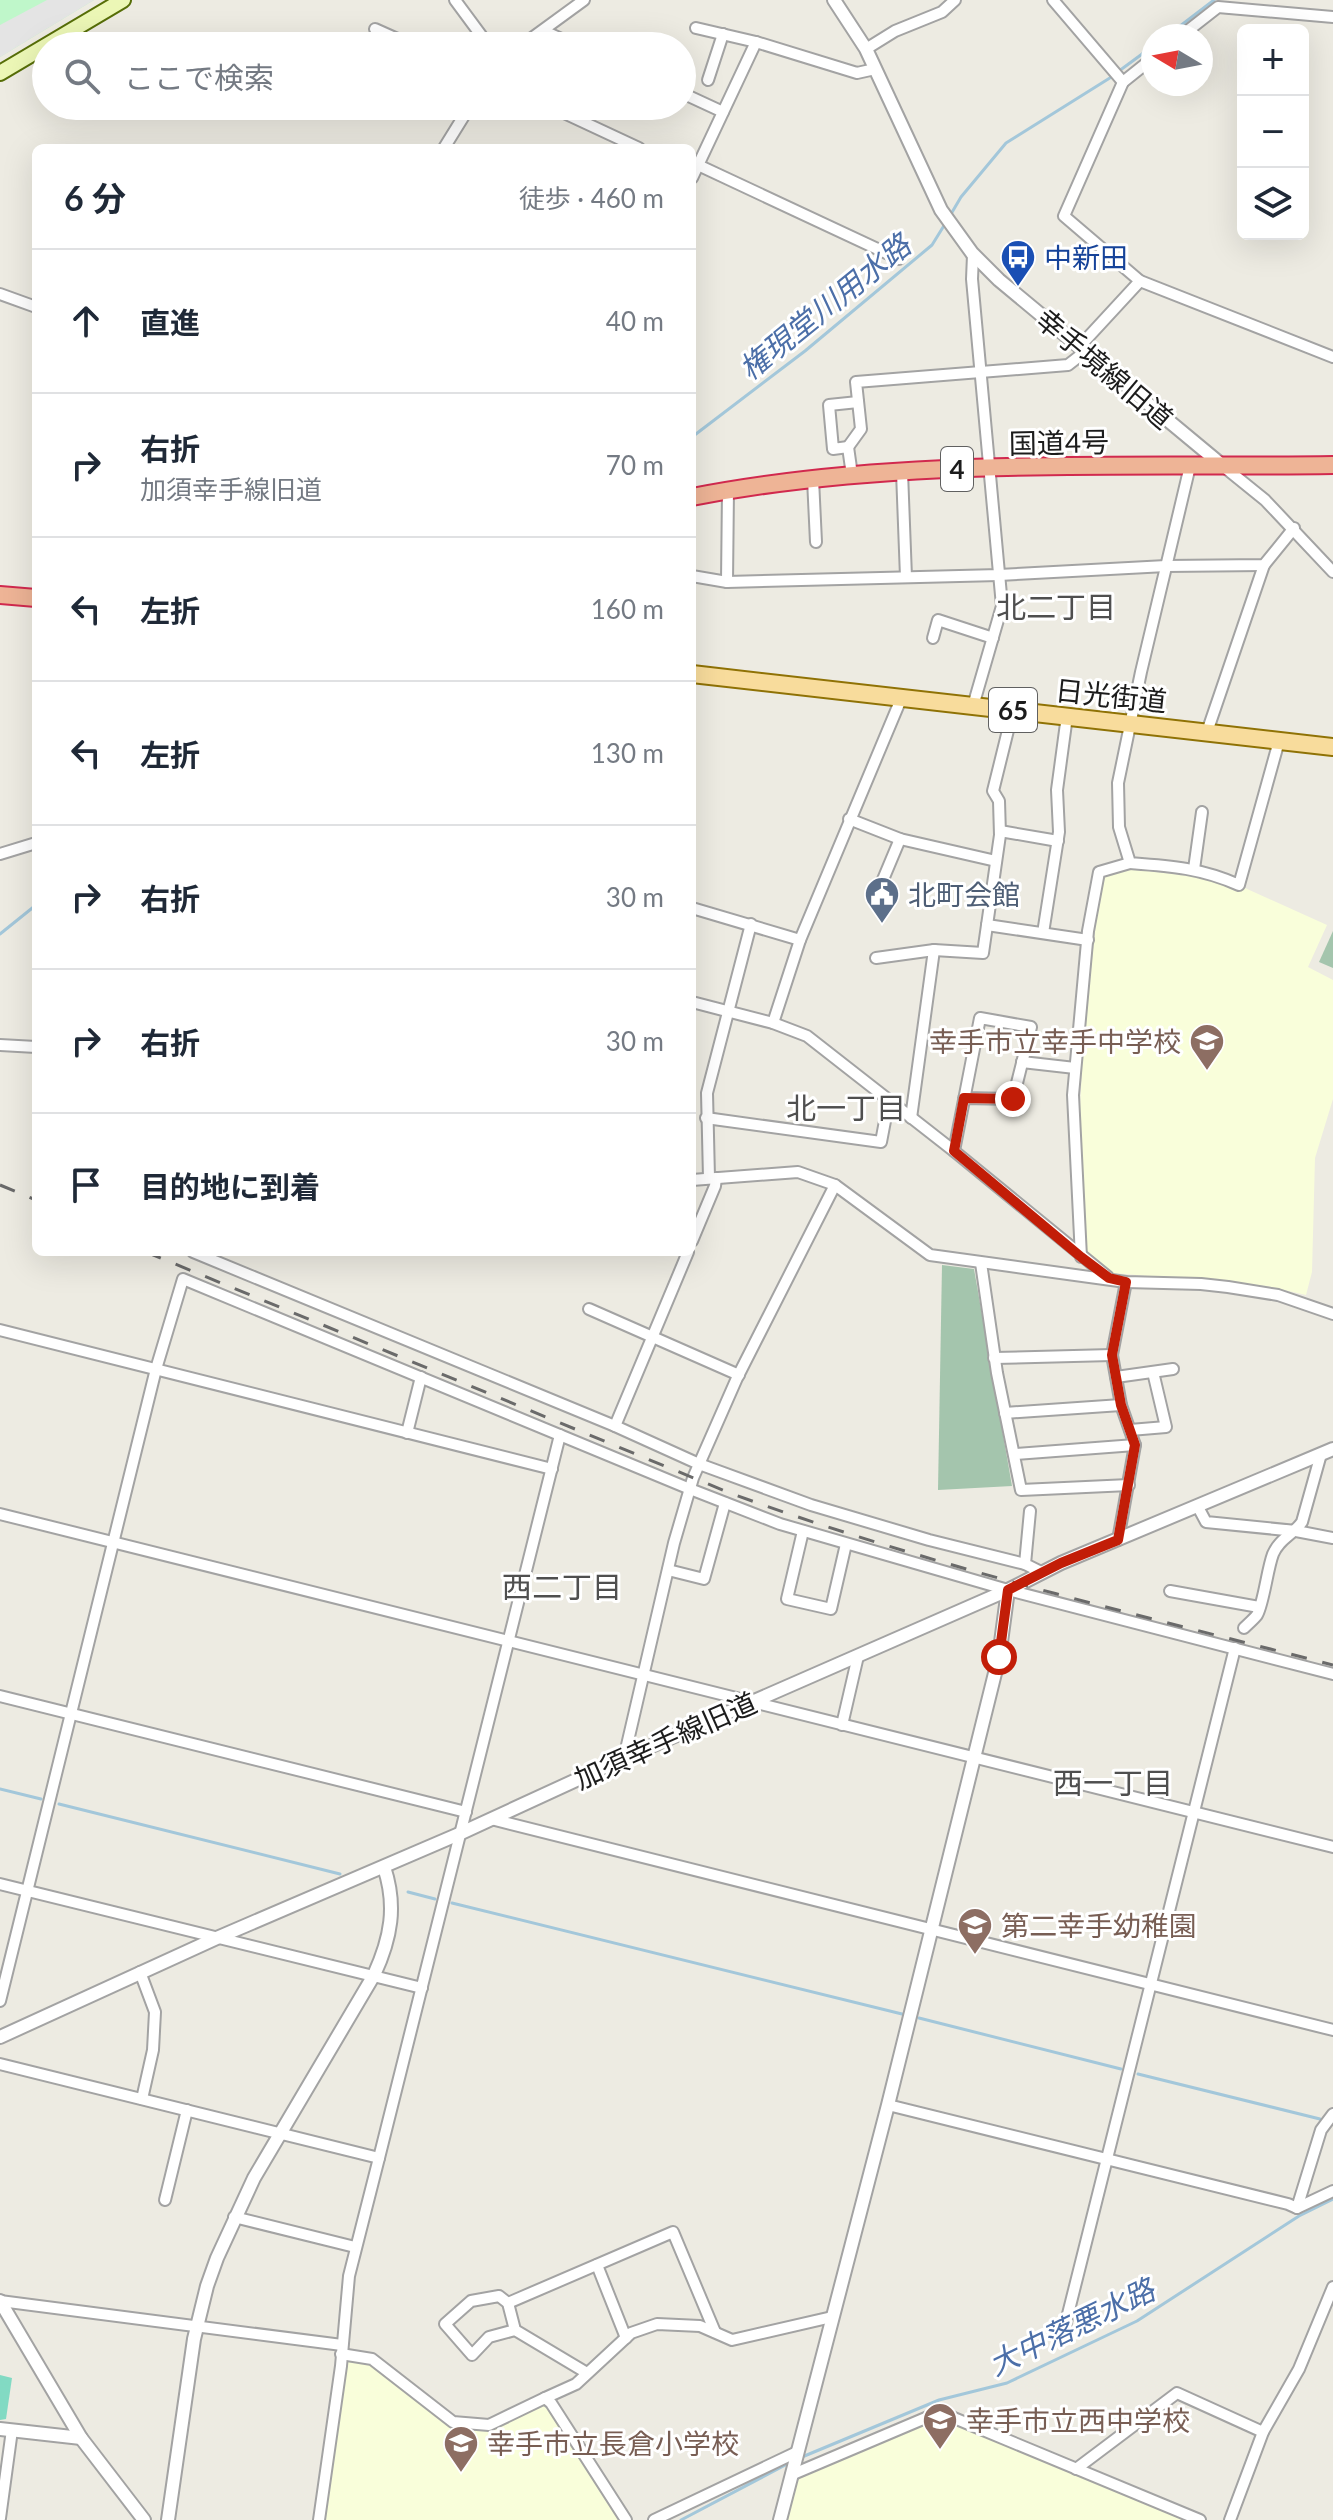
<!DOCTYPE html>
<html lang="ja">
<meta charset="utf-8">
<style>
:root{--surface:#fff;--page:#f2f2f3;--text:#1f2937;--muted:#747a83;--line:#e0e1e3}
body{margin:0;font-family:Lato,"Noto Sans JP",sans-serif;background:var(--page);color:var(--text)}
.controls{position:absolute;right:24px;top:24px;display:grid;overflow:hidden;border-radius:12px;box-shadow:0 8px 32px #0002}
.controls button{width:72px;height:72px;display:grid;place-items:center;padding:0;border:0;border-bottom:2px solid var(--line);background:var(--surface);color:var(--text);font:40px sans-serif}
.compass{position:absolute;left:1141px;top:24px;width:72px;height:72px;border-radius:50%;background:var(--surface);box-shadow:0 8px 32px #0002;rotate:280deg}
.stop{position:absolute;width:24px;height:24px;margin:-18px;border:6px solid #c21d07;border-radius:50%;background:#fff}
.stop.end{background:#c21d07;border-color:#fff;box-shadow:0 2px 8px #0008}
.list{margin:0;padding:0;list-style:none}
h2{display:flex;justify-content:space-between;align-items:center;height:104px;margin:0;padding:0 32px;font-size:34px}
h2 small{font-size:26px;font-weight:400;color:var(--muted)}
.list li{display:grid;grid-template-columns:52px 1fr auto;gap:24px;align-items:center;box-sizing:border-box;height:144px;padding:0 32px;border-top:2px solid var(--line)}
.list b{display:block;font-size:30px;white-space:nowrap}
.list p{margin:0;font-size:26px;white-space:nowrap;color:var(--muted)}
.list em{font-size:26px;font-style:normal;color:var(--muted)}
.icon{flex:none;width:44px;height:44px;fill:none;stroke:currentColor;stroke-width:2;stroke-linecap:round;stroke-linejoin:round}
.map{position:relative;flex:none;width:1333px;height:2520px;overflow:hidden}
.search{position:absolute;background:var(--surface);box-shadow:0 8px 32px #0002;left:32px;top:32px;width:664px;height:88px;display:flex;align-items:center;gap:20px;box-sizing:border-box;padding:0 28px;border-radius:44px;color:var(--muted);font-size:30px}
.panel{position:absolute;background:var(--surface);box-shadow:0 8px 32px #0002;left:32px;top:144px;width:664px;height:1112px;border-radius:12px}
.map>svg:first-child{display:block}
.education{fill:#f9feda}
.cemetery{fill:#a4c5ad}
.park{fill:#bff7ca}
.pitch{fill:#82dac3}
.parking{fill:#e4e4e4}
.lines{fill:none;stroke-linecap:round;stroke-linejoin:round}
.stream{stroke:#a3c7da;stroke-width:3}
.minor-casing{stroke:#a3a3a3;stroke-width:14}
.tertiary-casing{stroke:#a3a3a3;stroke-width:16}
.secondary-casing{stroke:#576e08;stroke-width:18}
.primary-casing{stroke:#8f7205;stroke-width:20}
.trunk-casing{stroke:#d1294e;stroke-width:20}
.minor{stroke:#fff;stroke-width:10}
.tertiary{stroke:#fff;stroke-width:12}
.secondary{stroke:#ecf7b6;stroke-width:14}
.primary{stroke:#f8dc9c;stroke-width:16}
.trunk{stroke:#eeb496;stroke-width:16}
.rail{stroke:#6a6a6a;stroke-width:3;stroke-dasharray:16 16;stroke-linecap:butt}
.route{stroke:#c21d07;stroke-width:10}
.labels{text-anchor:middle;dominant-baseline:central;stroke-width:6;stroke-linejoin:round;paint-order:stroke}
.shield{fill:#fff;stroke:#606060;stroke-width:2}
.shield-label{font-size:26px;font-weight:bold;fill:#1c1c1c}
.transit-label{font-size:28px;fill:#164399;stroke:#fff;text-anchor:start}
.street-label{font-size:28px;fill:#1c1c1c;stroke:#fff}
.service-label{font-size:28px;fill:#4e5e75;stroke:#fff;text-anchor:start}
.education-label{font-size:28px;fill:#785e54;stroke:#fff;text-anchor:start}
.water-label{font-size:30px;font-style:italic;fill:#4c6fa8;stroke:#fff}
.neighbourhood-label{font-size:30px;fill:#4f4f4f;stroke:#fff}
</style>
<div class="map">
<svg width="1333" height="2520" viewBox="0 0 1333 2520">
<rect width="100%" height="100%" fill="#edebe2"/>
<g class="education">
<path d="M1129,869L1209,878L1235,891L1245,888L1327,925L1308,967L1333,980V1099L1315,1158L1312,1272L1306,1295L1267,1286L1113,1273L1088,1255L1085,1240L1080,1109L1083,1045L1097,913L1105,877Z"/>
<path d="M345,2357L368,2362L453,2424L491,2429L543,2402L548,2403L622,2520H323Z"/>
<path d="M936,2416L1193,2520H788L797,2477Z"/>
</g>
<g class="cemetery">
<path d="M1333,931V968L1319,962Z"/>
<path d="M942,1265L974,1269L1012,1486L938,1490Z"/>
</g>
<path class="park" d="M0,0H94L0,57Z"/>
<path class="pitch" d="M0,2375L12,2378L6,2419L0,2420Z"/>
<path class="parking" d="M47,0H94L0,57V25Z"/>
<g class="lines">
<g class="stream">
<path d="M1167,36L1214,0"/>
<path d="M1119,71L1153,46"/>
<path d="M951,214L961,197L1006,143L1113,76"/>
<path d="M692,437L805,351L932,245L945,224"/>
<path d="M0,934L36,905"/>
<path d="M0,1789L41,1799"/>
<path d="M59,1804L340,1874"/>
<path d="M408,1892L435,1899"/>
<path d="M452,1903L902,2014"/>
<path d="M919,2018L1121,2069"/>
<path d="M1138,2074L1320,2119"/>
<path d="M802,2457L939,2400L1007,2383L1137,2321L1299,2216L1333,2199"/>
<path d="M681,2520L791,2462"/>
</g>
<g class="minor-casing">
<g id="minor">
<path d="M455,0L489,46"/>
<path d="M1053,0L1123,82L1064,216L1140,281L1080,346"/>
<path d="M696,28L756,42L857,73L875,69"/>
<path d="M375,29L413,46"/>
<path d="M544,31L577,46"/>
<path d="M1181,36L1218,7L1333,17"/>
<path d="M521,46L584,0"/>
<path d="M866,49L895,31L942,12L955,0"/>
<path d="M708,80L723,34"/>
<path d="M1123,82L1153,58"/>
<path d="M682,93L723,112"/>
<path d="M549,106L639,148"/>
<path d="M444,148L470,106"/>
<path d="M698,165L899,259"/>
<path d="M692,178L756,42"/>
<path d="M1140,281L1333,357"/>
<path d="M0,294L36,307"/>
<path d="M848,447L861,429L856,382L1068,365L1086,351"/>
<path d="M1190,466L1141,672L1118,783L1119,827L1130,863C1170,866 1201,868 1239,885L1279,741"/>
<path d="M1223,466L1265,500L1333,572"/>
<path d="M902,472L906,577"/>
<path d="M852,475L848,447L833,449L829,405L858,402"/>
<path d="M813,479L816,542"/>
<path d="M692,576L727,582L999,575L1166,566L1264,565L1294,528"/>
<path d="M727,582L728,490"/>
<path d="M933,638L938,620L993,638"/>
<path d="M973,706L1002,606L972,279L973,255"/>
<path d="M1207,732L1264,565"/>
<path d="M849,819L900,839"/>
<path d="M1000,831L1058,841"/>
<path d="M0,854L36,843"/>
<path d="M1194,869L1202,812"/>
<path d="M874,901L900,839L996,861"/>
<path d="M692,908L800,940"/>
<path d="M987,925L1088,940"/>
<path d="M1043,933L1059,832L1057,790L1067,716"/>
<path d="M876,958L934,950L983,953L1000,835L999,801L993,791L1013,710"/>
<path d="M692,1002L773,1023L807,1036L954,1151L1108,1277"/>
<path d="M773,1023L800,940L901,699"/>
<path d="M0,1045L36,1047"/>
<path d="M1022,1062L1075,1068"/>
<path d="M706,1118L881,1142L889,1100"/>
<path d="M911,1118L934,950"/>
<path d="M954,1151L980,1018L1031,1027L1013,1099L964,1098"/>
<path d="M709,1178L707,1093L751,924"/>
<path d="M692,1180L798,1172L835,1185L930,1255L1126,1282L1201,1284L1228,1287L1278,1295L1333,1314"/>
<path d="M692,1241L715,1186L716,1178"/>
<path d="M193,1252L615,1426L699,1464L811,1505L929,1540L1025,1564"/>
<path d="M1081,1257L1073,1095L1088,931L1099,872L1130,863"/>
<path d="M981,1263L997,1373L1021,1490L1129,1485"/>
<path d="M589,1309L739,1375"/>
<path d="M0,1330L552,1469"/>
<path d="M994,1358L1112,1355"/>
<path d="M1116,1377L1173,1369"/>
<path d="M1005,1413L1121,1405"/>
<path d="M615,1426L688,1252"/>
<path d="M1130,1430L1166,1427L1153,1372"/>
<path d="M407,1433L421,1377"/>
<path d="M1015,1454L1135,1445"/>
<path d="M1198,1507L1206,1522L1296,1531L1333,1538"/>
<path d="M1030,1511L1025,1564L1041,1572"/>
<path d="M0,1514L1333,1847"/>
<path d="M803,1531L787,1599L831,1609L846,1544"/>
<path d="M1118,1540L1135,1445L1121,1405L1112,1355L1126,1282"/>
<path d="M668,1570L704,1579L725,1503"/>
<path d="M1170,1591L1259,1607"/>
<path d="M1244,1628C1248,1624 1254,1619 1257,1615C1264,1602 1267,1570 1273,1554C1280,1538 1293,1535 1302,1522L1321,1454"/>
<path d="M0,1696L466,1812"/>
<path d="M842,1725L858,1656"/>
<path d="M624,1758L674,1543L693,1478L737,1378L835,1185"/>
<path d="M491,1819L1333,2030"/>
<path d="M0,1884L422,1988"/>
<path d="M140,1972L155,2012L153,2050L142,2099"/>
<path d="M0,2001L156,1369L183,1279L690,1489L780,1524L1008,1590L1333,1674"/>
<path d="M0,2064L379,2158"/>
<path d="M888,2105L1288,2204L1297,2208L1321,2130L1333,2114"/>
<path d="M165,2200L187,2110"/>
<path d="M1297,2208L1333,2191"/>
<path d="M234,2217L355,2247"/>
<path d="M597,2265L626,2338"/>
<path d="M0,2301L342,2345"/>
<path d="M508,2303L673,2232L715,2332"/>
<path d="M515,2330L489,2337L472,2355L445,2324L471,2301L499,2296L508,2303L515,2330L587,2373"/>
<path d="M1064,2330L1235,1648"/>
<path d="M341,2354L372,2359L453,2422L489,2425L545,2398L551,2403L626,2520"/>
<path d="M545,2398L576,2384L631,2333L657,2324L700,2326L732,2340L832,2317"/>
<path d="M1076,2469L1177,2393L1263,2432"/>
<path d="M791,2475L942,2411L954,2418L1200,2520"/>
<path d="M0,2518L12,2430"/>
<path d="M319,2520L341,2366L349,2276L379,2158L560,1435"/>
<path d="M654,2520L797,2452"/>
<path d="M1230,2520L1263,2432L1299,2369L1333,2287"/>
</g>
</g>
<g class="tertiary-casing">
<g id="tertiary">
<path d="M834,0L866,49L941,210L972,253L999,280L1223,466"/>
<path d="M0,2037L219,1937L459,1834L624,1758L1008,1590L1061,1563L1333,1449"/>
<path d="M0,2301L81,2438L144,2520"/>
<path d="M0,2429L81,2438"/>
<path d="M168,2520L194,2339L207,2286L217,2258L254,2178L374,1975C391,1938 397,1906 384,1867"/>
<path d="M780,2520L888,2105L999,1657L1008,1590"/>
</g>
</g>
<g class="secondary-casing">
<path id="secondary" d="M0,73L123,0"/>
</g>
<g class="primary-casing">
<path id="primary" d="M692,674L1333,747"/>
</g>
<g class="trunk-casing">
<g id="trunk">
<path d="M692,497C902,456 1120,468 1333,465"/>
<path d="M0,595L36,598"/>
</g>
</g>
<use href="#minor" class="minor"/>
<use href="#tertiary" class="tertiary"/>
<use href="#secondary" class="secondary"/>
<use href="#primary" class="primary"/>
<use href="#trunk" class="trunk"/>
<g class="rail">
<path d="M0,1185L36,1200"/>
<path d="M146,1252L730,1493C926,1565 1131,1613 1333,1665"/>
</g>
</g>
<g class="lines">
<path class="route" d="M999,1657L1008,1590L1061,1563L1118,1540L1135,1445L1121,1405L1112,1355L1126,1282L1109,1278L1081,1257L954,1151L964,1098L1013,1099"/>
</g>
<defs>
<g id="bus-pin" transform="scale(1.8)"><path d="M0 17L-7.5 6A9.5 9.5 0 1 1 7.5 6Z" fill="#1a4fb4" stroke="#fff"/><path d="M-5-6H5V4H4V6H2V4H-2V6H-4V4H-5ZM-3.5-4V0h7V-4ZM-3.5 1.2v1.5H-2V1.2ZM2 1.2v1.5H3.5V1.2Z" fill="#fff"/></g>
<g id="civic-pin" transform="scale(1.8)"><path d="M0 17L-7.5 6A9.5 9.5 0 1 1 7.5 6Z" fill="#5c6f8a" stroke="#fff"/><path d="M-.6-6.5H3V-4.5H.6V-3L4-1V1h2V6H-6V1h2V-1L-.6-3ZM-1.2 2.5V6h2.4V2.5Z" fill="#fff"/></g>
<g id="school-pin" transform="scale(1.8)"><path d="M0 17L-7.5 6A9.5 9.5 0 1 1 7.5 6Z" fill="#8d6e63" stroke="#fff"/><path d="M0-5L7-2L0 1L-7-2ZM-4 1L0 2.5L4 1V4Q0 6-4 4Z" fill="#fff"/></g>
</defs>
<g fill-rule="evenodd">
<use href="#bus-pin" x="1018" y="257"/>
<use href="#civic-pin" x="882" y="894"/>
<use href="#school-pin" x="1207" y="1041"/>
<use href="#school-pin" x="975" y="1925"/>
<use href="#school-pin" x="940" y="2420"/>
<use href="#school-pin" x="461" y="2443"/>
</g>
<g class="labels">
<g class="shield">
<rect x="941" y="447" width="32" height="44" rx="6"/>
<rect x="989" y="688" width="48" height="44" rx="6"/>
</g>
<g class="shield-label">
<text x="957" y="469">4</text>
<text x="1013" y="710">65</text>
</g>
<g class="transit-label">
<text x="1044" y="257">中新田</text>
</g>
<g class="street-label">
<text transform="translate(1105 368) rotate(40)">幸手境線旧道</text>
<text transform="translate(1059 442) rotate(-1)">国道4号</text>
<text transform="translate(1111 695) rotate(6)">日光街道</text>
<text transform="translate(665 1740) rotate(-24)">加須幸手線旧道</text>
</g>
<g class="service-label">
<text x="908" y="894">北町会館</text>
</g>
<g class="education-label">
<text x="1181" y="1041" text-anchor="end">幸手市立幸手中学校</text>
<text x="1001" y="1925">第二幸手幼稚園</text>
<text x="966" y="2420">幸手市立西中学校</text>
<text x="487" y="2443">幸手市立長倉小学校</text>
</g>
<g class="water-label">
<text transform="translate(824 306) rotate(-39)">権現堂川用水路</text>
<text transform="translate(1071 2326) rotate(-26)">大中落悪水路</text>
</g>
<g class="neighbourhood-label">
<text x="1056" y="606">北二丁目</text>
<text x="846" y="1107">北一丁目</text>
<text x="562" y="1586">西二丁目</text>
<text x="1113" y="1782">西一丁目</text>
</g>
</g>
</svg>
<div class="controls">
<button>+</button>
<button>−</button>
<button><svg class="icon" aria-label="layers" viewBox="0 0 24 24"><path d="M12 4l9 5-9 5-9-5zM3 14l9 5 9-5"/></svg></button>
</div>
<svg class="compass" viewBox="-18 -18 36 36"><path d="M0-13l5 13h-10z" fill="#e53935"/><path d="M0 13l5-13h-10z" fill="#747a83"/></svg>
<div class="stop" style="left:999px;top:1657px"></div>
<div class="stop end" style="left:1013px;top:1099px"></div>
<div class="search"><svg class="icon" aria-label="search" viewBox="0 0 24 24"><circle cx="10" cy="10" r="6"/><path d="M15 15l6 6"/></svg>ここで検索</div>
<section class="panel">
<h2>6 分<small>徒歩 · 460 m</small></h2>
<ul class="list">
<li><svg class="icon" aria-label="ahead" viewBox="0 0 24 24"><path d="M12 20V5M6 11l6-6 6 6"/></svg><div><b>直進</b></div><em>40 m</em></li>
<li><svg class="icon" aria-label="right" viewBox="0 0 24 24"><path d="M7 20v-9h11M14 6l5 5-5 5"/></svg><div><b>右折</b><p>加須幸手線旧道</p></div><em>70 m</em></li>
<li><svg class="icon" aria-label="left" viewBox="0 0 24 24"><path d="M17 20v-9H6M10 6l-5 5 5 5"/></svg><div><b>左折</b></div><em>160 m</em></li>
<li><svg class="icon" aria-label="left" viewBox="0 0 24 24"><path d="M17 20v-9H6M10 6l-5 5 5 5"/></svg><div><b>左折</b></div><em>130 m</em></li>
<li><svg class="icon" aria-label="right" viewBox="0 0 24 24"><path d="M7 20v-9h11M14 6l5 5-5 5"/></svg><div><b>右折</b></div><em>30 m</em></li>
<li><svg class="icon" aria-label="right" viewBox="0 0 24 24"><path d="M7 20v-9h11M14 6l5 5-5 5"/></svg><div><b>右折</b></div><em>30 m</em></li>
<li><svg class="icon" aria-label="arrive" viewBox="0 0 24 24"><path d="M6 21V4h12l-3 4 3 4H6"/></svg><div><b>目的地に到着</b></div></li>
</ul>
</section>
</div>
